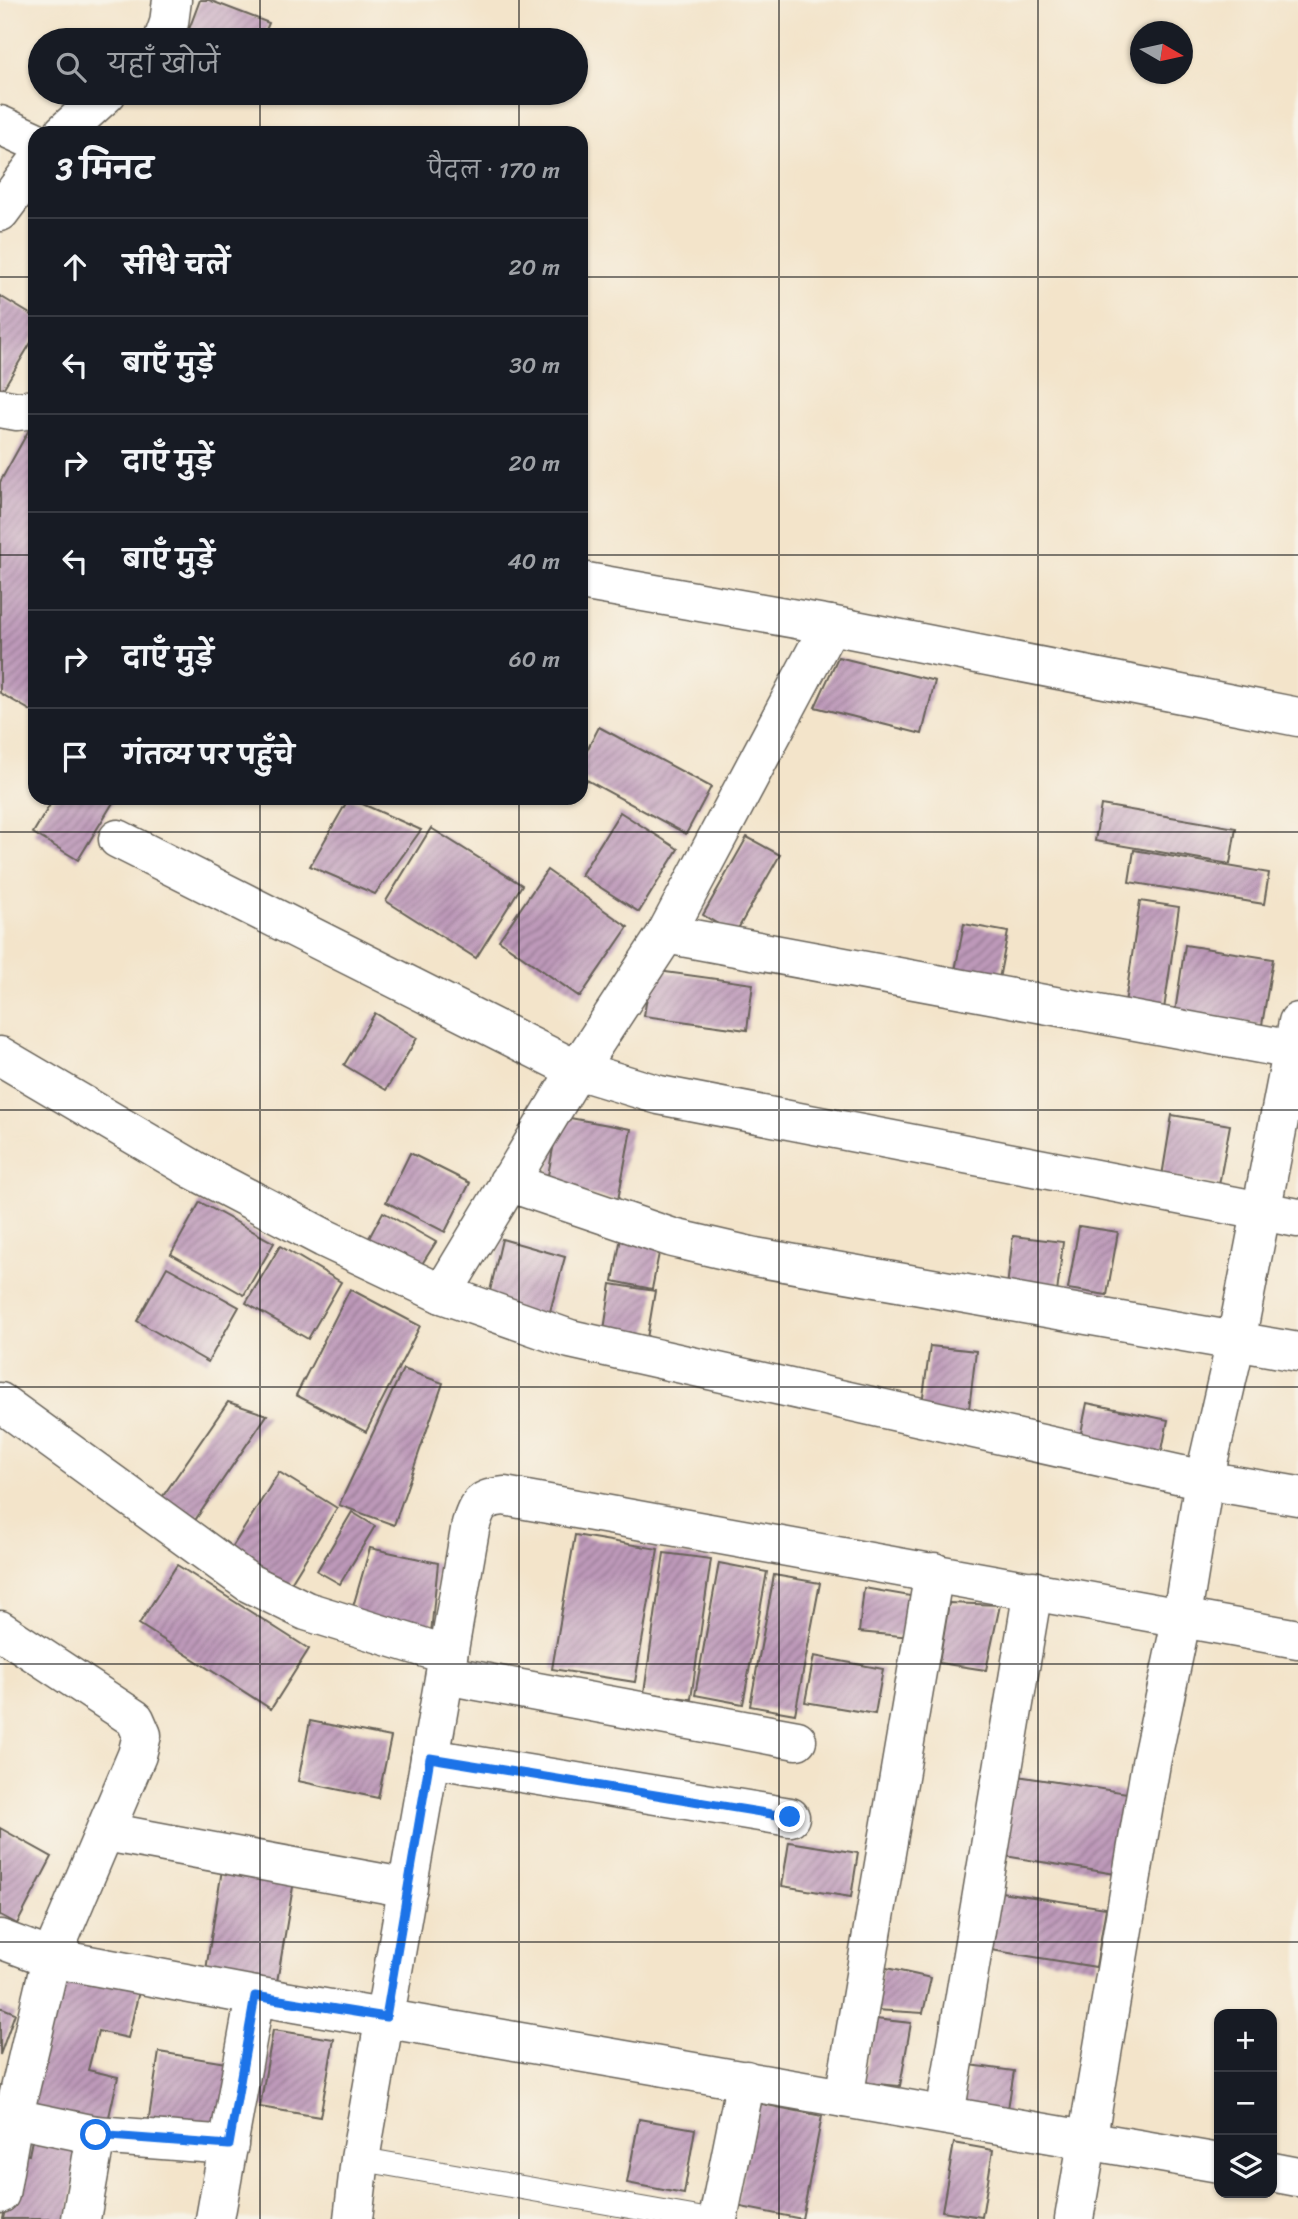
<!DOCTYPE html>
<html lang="hi">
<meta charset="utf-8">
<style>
:root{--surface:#171b24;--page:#242831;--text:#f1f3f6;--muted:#9ea1a6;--line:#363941}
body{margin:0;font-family:Sriracha,"Playpen Sans Deva",sans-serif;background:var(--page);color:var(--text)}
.controls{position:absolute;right:21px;bottom:21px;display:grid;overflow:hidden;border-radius:14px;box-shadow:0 2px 5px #0004}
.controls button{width:63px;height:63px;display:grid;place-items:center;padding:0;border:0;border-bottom:2px solid var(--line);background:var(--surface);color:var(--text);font:35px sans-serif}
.compass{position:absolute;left:1130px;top:21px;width:63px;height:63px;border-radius:50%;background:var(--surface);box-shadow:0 2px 5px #0004;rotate:99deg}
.stop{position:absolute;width:21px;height:21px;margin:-16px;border:5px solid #1a73e8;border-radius:50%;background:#fff}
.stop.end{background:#1a73e8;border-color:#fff;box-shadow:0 2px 7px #0008}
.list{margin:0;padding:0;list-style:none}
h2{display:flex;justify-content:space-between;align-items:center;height:91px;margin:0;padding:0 28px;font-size:30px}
h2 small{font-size:23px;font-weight:400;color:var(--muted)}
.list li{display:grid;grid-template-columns:46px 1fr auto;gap:21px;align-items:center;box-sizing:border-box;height:98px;padding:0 28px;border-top:2px solid var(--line)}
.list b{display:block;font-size:26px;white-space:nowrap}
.list em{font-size:23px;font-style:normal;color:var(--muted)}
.icon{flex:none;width:38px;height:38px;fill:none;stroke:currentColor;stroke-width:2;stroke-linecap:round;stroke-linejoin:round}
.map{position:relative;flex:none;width:1298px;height:2219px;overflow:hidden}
.search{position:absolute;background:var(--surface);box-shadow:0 2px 5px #0004;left:28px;top:28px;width:560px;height:77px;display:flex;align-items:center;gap:18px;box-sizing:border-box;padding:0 24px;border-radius:38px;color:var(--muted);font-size:26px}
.panel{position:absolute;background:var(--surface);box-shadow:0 2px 5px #0004;left:28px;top:126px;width:560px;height:679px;border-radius:21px}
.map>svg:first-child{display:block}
.building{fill:url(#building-hatch)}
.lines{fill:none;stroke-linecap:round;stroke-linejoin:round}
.service-casing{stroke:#676259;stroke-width:25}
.minor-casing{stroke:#676259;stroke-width:41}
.service{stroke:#fff;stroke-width:23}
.minor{stroke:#fff;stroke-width:38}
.route{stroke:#1a73e8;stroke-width:9}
.grid{fill:none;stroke:#1c1c1c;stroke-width:2;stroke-opacity:0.55}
</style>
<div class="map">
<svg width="1298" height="2219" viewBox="0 0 1298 2219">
<defs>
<pattern id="building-hatch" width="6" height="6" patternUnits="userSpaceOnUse" patternTransform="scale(1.75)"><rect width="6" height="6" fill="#bd99b9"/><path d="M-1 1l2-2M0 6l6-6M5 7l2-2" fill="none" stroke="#997c96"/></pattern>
</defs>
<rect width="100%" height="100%" fill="#f7f3e8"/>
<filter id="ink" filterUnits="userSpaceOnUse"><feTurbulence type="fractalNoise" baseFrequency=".0143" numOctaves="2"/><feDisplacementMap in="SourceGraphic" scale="14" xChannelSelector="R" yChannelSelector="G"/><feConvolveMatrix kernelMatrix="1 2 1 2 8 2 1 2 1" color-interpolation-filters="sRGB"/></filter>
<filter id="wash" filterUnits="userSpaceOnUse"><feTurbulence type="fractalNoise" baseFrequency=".00686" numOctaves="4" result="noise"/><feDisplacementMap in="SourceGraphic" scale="28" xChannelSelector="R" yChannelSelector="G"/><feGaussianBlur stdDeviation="1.57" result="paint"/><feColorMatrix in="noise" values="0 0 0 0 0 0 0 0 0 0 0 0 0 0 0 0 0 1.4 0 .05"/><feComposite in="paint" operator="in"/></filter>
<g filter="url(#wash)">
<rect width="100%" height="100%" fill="#f3e4ca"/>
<g id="blocks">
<g class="building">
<path d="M200,0H209L269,23L262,40H185Z"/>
<path d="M0,296L35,317V336L0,394Z"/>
<path d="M35,419V713L0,693V482Z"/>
<path d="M838,657L935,681L922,734L815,707Z"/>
<path d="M599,727L711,787L686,834L581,777V762Z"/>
<path d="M54,798H109L114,801L78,860L33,833Z"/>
<path d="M349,798L421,830L375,894L310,866Z"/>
<path d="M1101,805L1236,828L1230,864L1095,841Z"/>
<path d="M620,812L678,849L639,912L581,875Z"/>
<path d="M431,828L522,885L476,958L386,901Z"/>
<path d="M747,837L780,855L735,934L703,915Z"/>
<path d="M1134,850L1269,873L1264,904L1129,882Z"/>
<path d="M547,870L628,927L580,997L499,940Z"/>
<path d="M1140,901L1179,907L1163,1016L1124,1010Z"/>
<path d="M964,924L1008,932L997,989L953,981Z"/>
<path d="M1185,945L1273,959L1262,1025L1175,1012Z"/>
<path d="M651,970L753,984L747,1030L644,1016Z"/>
<path d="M375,1013L417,1038L386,1090L344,1065Z"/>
<path d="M1172,1115L1230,1125L1219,1185L1162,1176Z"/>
<path d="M559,1116L631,1129L618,1200L546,1186Z"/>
<path d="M410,1153L470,1183L445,1232L386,1202Z"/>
<path d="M200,1202L274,1243L244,1295L171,1254Z"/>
<path d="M383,1212L436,1242L415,1275L363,1249Z"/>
<path d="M1079,1226L1118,1232L1107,1295L1068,1289Z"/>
<path d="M622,1232L662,1238L652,1289L613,1281Z"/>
<path d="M1013,1236L1063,1242L1057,1293L1007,1287Z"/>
<path d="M502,1239L565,1257L546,1326L487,1304Z"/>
<path d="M280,1246L341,1282L308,1339L246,1303Z"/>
<path d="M167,1267L239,1307L208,1362L137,1321Z"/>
<path d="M611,1284L655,1291L645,1350L602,1343Z"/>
<path d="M350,1289L420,1326L366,1432L296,1395Z"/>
<path d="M930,1346L976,1351L968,1417L921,1411Z"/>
<path d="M403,1369L443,1383L394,1525L339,1505Z"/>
<path d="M228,1402L267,1415L187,1532L154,1509Z"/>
<path d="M1087,1403L1168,1420L1160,1460L1079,1443Z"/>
<path d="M279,1472L337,1508L281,1599L223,1562Z"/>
<path d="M352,1512L375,1526L340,1584L317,1571Z"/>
<path d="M575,1535L658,1549L635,1682L552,1669Z"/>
<path d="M370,1548L438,1563L431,1633L350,1617Z"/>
<path d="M664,1553L711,1559L691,1699L644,1693Z"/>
<path d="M719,1563L767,1572L743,1704L695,1695Z"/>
<path d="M177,1565L309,1649L271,1709L139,1624Z"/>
<path d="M774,1575L820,1583L795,1714L750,1706Z"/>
<path d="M864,1588L916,1597L911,1637L859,1632Z"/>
<path d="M949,1603L1000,1605L986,1670L939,1663Z"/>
<path d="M814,1656L883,1669L875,1714L805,1702Z"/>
<path d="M310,1721L391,1737L378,1798L298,1781Z"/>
<path d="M1011,1775L1134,1794L1122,1875L999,1855Z"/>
<path d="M0,1828L52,1857L17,1924L0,1915Z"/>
<path d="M789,1842L858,1853L851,1897L782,1886Z"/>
<path d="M224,1857L296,1869L276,1988L205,1976Z"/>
<path d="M994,1891L1106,1908L1096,1967L985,1949Z"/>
<path d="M63,1964L141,1983L128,2038L98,2031L88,2070L118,2077L106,2130L27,2111Z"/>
<path d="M882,1967L931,1978L923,2013L876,2010Z"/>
<path d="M0,2007L15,2013L0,2055Z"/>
<path d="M875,2019L911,2023L900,2086L865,2083Z"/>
<path d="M273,2030L334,2039L320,2117L260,2107Z"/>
<path d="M159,2052L232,2064L221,2136L148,2124Z"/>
<path d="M970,2065L1014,2071L1007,2115L963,2108Z"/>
<path d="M757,2103L822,2116L802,2219L736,2206Z"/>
<path d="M639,2119L695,2129L684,2194L627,2183Z"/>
<path d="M32,2140L80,2147L68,2219H3L18,2153L29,2155Z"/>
<path d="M954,2143L993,2150L982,2217L942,2211Z"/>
</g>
</g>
</g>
<g filter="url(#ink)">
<use href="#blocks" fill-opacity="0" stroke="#676259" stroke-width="2"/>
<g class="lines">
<g class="service-casing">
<path id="service" d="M360,2159L701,2219"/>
</g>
<g class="minor-casing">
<g id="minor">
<path d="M163,40L169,23L172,0"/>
<path d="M0,125L35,141"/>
<path d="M63,133L107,93"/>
<path d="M0,212L35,165"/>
<path d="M0,408L17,411L35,409"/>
<path d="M581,581L830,625L1298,717"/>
<path d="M118,839L577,1070L659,1095L1298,1218"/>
<path d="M666,934L1298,1051"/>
<path d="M0,1056L194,1170L324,1238L442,1294L570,1339L1204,1480L1298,1496"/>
<path d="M508,1182L673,1238L755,1257L1298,1352"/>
<path d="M442,1294L577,1070L666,934L830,625"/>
<path d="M0,1402L249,1583L306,1611L448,1655"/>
<path d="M0,1630L135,1719L142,1735L137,1755L51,1958L13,2119L0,2194"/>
<path d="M445,1675L797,1740"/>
<path d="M430,1758L790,1817"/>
<path d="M106,1832L408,1888"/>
<path d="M0,1939L51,1958L255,1996L1219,2163"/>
<path d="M844,2098L934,1572"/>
<path d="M0,2115L96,2135L229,2145"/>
<path d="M945,2115L1033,1590"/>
<path d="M1272,2172L1298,2177"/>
<path d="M81,2219L96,2135"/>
<path d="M215,2219L255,1996"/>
<path d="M353,2219L360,2159L471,1524C478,1503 481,1499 504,1496L1298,1639"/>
<path d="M718,2219L746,2080"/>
<path d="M1074,2219L1151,1763L1182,1616L1204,1480L1236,1341L1298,1022"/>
</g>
</g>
<use href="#service" class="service"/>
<use href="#minor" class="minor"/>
</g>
</g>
<g class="lines" filter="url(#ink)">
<path class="route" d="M96,2135L229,2145L255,1996L386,2017L430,1758L790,1817"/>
</g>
<path class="grid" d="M260,0V40M519,0V40M779,0V2219M1038,0V2219M260,93V133M519,93V133M0,277H35M581,277H1298M0,555H35M581,555H1298M260,798V2219M519,798V2219M0,832H1298M0,1110H1298M0,1387H1298M0,1664H1298M0,1942H1298"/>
</svg>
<div class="controls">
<button>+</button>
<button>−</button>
<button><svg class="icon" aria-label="layers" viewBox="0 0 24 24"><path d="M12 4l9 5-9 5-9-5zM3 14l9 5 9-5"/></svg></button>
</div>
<svg class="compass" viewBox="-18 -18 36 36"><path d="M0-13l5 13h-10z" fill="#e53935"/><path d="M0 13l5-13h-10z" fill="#9ea1a6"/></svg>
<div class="stop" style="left:96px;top:2135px"></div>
<div class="stop end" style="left:790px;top:1817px"></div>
<div class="search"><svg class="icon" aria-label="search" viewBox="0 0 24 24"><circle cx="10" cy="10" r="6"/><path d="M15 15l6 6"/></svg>यहाँ खोजें</div>
<section class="panel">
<h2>3 मिनट<small>पैदल · 170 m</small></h2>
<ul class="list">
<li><svg class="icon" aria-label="ahead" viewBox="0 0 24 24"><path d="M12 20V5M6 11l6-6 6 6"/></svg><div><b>सीधे चलें</b></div><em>20 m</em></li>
<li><svg class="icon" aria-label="left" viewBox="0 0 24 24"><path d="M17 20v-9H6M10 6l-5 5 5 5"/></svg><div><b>बाएँ मुड़ें</b></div><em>30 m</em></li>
<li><svg class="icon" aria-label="right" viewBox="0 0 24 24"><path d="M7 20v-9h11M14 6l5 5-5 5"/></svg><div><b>दाएँ मुड़ें</b></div><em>20 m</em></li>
<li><svg class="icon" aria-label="left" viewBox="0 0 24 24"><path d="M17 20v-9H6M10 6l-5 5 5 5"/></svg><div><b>बाएँ मुड़ें</b></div><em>40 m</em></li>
<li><svg class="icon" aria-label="right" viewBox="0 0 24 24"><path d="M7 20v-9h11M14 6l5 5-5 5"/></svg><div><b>दाएँ मुड़ें</b></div><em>60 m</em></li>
<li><svg class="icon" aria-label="arrive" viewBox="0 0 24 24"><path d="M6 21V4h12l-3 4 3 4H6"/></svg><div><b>गंतव्य पर पहुँचे</b></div></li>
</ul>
</section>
</div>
